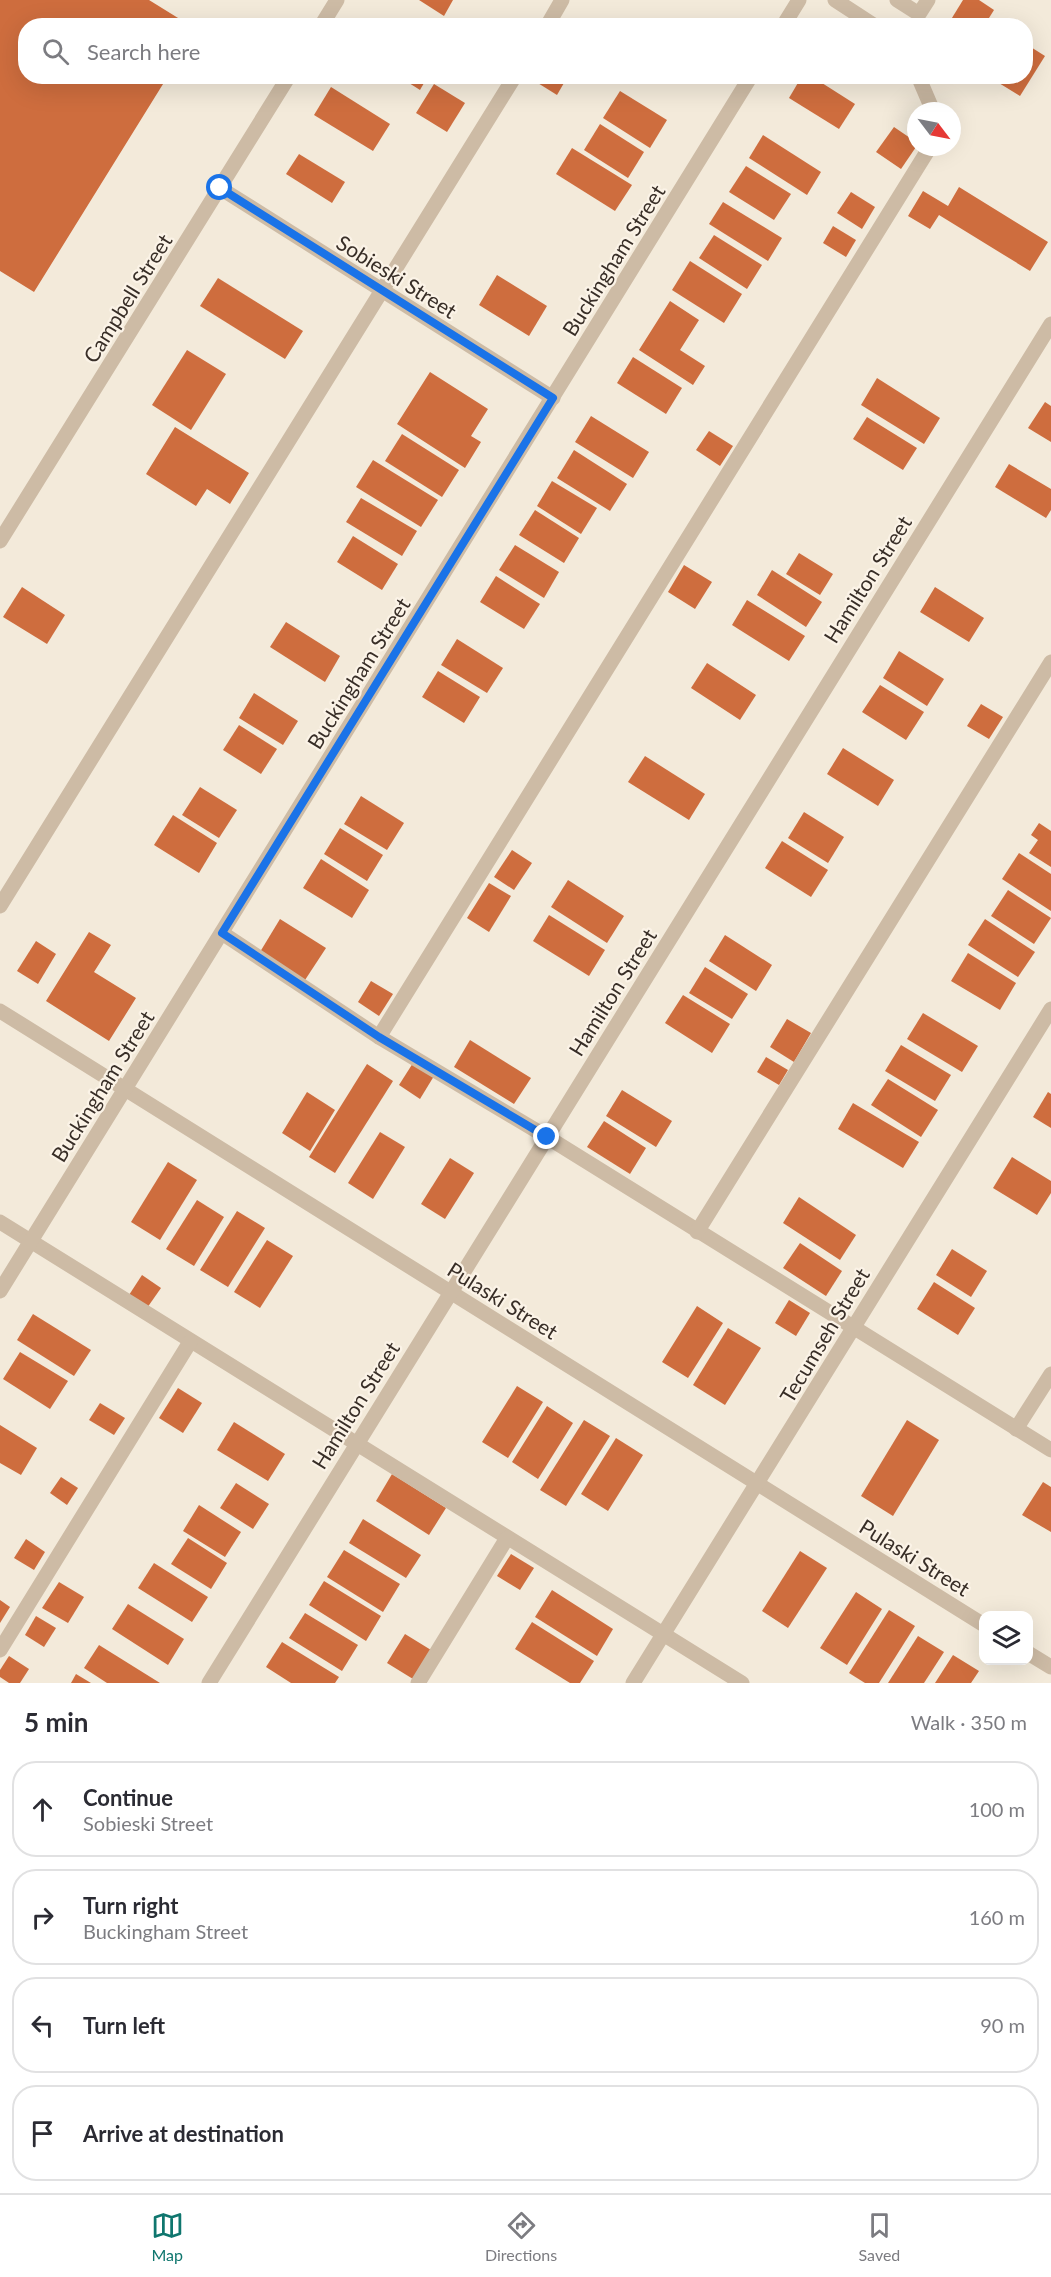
<!DOCTYPE html>
<meta charset="utf-8">
<style>
:root{--surface:#fff;--page:#f7f7f7;--text:#2b2b33;--muted:#7c7c81;--line:#e1e1e2;--accent:#0f766e}
body{margin:0;font-family:Lato,sans-serif;background:var(--page);color:var(--text)}
.controls{position:absolute;right:18px;bottom:18px;display:grid;overflow:hidden;border-radius:12px;box-shadow:0 6px 24px #0002}
.controls button{width:54px;height:54px;display:grid;place-items:center;padding:0;border:0;border-bottom:2px solid var(--line);background:var(--surface);color:var(--text);font:30px sans-serif}
.compass{position:absolute;left:907px;top:102px;width:54px;height:54px;border-radius:50%;background:var(--surface);box-shadow:0 6px 24px #0002;rotate:122deg}
.stop{position:absolute;width:18px;height:18px;margin:-14px;border:4px solid #1a73e8;border-radius:50%;background:#fff}
.stop.end{background:#1a73e8;border-color:#fff;box-shadow:0 2px 6px #0008}
.list{margin:0;padding:0;list-style:none}
h2{display:flex;justify-content:space-between;align-items:center;height:78px;margin:0;padding:0 24px;font-size:26px}
h2 small{font-size:20px;font-weight:400;color:var(--muted)}
.list li{display:grid;grid-template-columns:39px 1fr auto;gap:18px;align-items:center;box-sizing:border-box;height:96px;margin:0 12px 12px;padding:0 12px;border:2px solid var(--line);border-radius:24px}
.list b{display:block;font-size:22px;white-space:nowrap}
.list p{margin:0;font-size:20px;white-space:nowrap;color:var(--muted)}
.list em{font-size:20px;font-style:normal;color:var(--muted)}
.icon{flex:none;width:33px;height:33px;fill:none;stroke:currentColor;stroke-width:2;stroke-linecap:round;stroke-linejoin:round}
.map{position:relative;flex:none;width:1051px;height:1683px;overflow:hidden}
.search{position:absolute;background:var(--surface);box-shadow:0 6px 24px #0002;left:18px;right:18px;top:18px;height:66px;display:flex;align-items:center;gap:15px;box-sizing:border-box;padding:0 21px;border-radius:24px;color:var(--muted);font-size:22px}
.sheet{height:510px;background:var(--surface)}
nav{display:flex;justify-content:space-around;align-items:center;box-sizing:border-box;height:84px;border-top:2px solid var(--line);background:var(--surface);font-size:16px;color:var(--muted)}
nav a{display:grid;justify-items:center;gap:3px}
nav .on{color:var(--accent)}
.map>svg:first-child{display:block}
.building{fill:#ce6d3e}
.lines{fill:none;stroke-linecap:round;stroke-linejoin:round}
.minor{stroke:#cdbba5;stroke-width:15}
.route{stroke:#1a73e8;stroke-width:8}
.labels{text-anchor:middle;dominant-baseline:central;stroke-width:4.5;stroke-linejoin:round;paint-order:stroke}
.street-label{font-size:21px;fill:#382e27;stroke:#fbf3e7}
</style>
<div class="map">
<svg width="1051" height="1683" viewBox="0 0 1051 1683">
<rect width="100%" height="100%" fill="#f3eada"/>
<g class="building">
<path d="M0,0H149L191,26H26V76H168L34,292L0,271Z"/>
<path d="M419,0H453L444,16Z"/>
<path d="M963,0H979L994,10L984,26H947Z"/>
<path d="M1026,44L1045,56L1020,96L994,80L996,76H1026Z"/>
<path d="M398,76H428L420,90Z"/>
<path d="M535,76H568L557,95L533,80Z"/>
<path d="M802,76H811L855,104L839,129L789,98Z"/>
<path d="M434,84L465,103L447,132L416,113Z"/>
<path d="M331,87L390,124L373,151L314,115Z"/>
<path d="M620,91L667,120L650,148L603,118Z"/>
<path d="M600,124L644,152L628,178L584,150Z"/>
<path d="M894,127L916,142V147L901,169L876,152Z"/>
<path d="M763,135L821,172L807,195L749,158Z"/>
<path d="M572,148L632,185L615,211L556,174Z"/>
<path d="M299,154L345,182L332,203L286,174Z"/>
<path d="M746,166L791,194L774,220L729,192Z"/>
<path d="M959,187L1048,242L1030,271L939,215L930,229L908,216L923,191L948,206Z"/>
<path d="M851,192L875,207L862,229L837,213Z"/>
<path d="M723,202L782,238L768,261L709,224Z"/>
<path d="M833,226L856,240L846,257L823,243Z"/>
<path d="M714,235L762,265L747,289L699,258Z"/>
<path d="M690,261L742,294L724,323L672,290Z"/>
<path d="M497,275L547,306L529,336L479,305Z"/>
<path d="M218,278L303,331L285,359L200,306Z"/>
<path d="M670,301L699,320L680,350L705,366L693,385L639,350Z"/>
<path d="M187,350L226,374L191,430L152,405Z"/>
<path d="M633,357L682,388L666,414L617,383Z"/>
<path d="M430,372L488,409L471,436L481,442L465,468L397,424Z"/>
<path d="M877,378L940,418L924,444L861,405Z"/>
<path d="M1045,402L1051,406V442L1028,428Z"/>
<path d="M591,416L649,452L633,478L575,442Z"/>
<path d="M867,417L917,448L903,470L853,439Z"/>
<path d="M175,427L249,473L230,504L207,489L196,506L146,474Z"/>
<path d="M709,431L733,446L720,466L696,450Z"/>
<path d="M402,434L459,470L442,497L385,461Z"/>
<path d="M574,450L627,484L610,511L557,478Z"/>
<path d="M373,460L438,500L421,527L356,487Z"/>
<path d="M1009,464L1051,489V510L1046,518L995,487Z"/>
<path d="M552,481L597,508L581,534L537,506Z"/>
<path d="M361,498L417,531L402,556L346,522Z"/>
<path d="M535,510L579,538L564,563L519,535Z"/>
<path d="M353,536L398,564L382,590L337,562Z"/>
<path d="M515,545L559,572L544,598L499,570Z"/>
<path d="M799,553L833,574L820,595L786,574Z"/>
<path d="M684,565L712,582L695,609L668,592Z"/>
<path d="M772,570L822,602L806,627L757,595Z"/>
<path d="M496,576L540,604L524,629L480,602Z"/>
<path d="M22,587L65,615L47,644L3,617Z"/>
<path d="M935,587L984,618L969,642L920,612Z"/>
<path d="M747,600L805,636L789,661L732,625Z"/>
<path d="M286,622L340,656L325,682L270,647Z"/>
<path d="M457,639L503,668L487,693L441,665Z"/>
<path d="M899,651L944,679L927,706L883,678Z"/>
<path d="M707,663L756,695L740,720L691,688Z"/>
<path d="M438,671L480,697L464,723L422,697Z"/>
<path d="M880,685L924,712L906,740L862,712Z"/>
<path d="M254,693L298,721L283,745L239,718Z"/>
<path d="M981,704L1003,717L989,739L967,726Z"/>
<path d="M239,725L277,749L261,774L223,750Z"/>
<path d="M843,748L894,780L878,806L827,774Z"/>
<path d="M645,756L705,794L689,820L628,782Z"/>
<path d="M200,787L237,810L219,838L182,815Z"/>
<path d="M361,796L404,823L387,850L344,824Z"/>
<path d="M804,812L844,837L828,863L788,838Z"/>
<path d="M173,815L217,843L199,873L154,845Z"/>
<path d="M1039,823L1051,831V867L1029,853L1038,840L1031,835Z"/>
<path d="M340,828L383,855L367,881L324,854Z"/>
<path d="M782,841L828,870L811,897L765,868Z"/>
<path d="M512,850L532,863L514,890L494,877Z"/>
<path d="M1019,853L1051,874V911L1002,879Z"/>
<path d="M321,859L369,890L352,918L303,888Z"/>
<path d="M568,880L624,916L607,943L551,907Z"/>
<path d="M489,883L511,896L489,932L467,918Z"/>
<path d="M1008,890L1051,918L1034,944L991,916Z"/>
<path d="M549,915L605,950L589,976L533,941Z"/>
<path d="M280,919L326,948L305,980L260,952Z"/>
<path d="M985,919L1035,952L1018,977L968,945Z"/>
<path d="M89,932L111,945L94,972L136,998L109,1041L46,1001Z"/>
<path d="M725,935L772,965L756,991L709,961Z"/>
<path d="M36,941L56,954L38,984L17,971Z"/>
<path d="M968,953L1016,983L1000,1010L951,981Z"/>
<path d="M705,967L748,994L732,1019L689,993Z"/>
<path d="M371,981L393,994L379,1016L358,1002Z"/>
<path d="M683,995L730,1024L712,1053L665,1023Z"/>
<path d="M923,1013L978,1046L962,1072L907,1039Z"/>
<path d="M787,1019L811,1033L794,1062L770,1047Z"/>
<path d="M470,1040L531,1078L514,1104L454,1067Z"/>
<path d="M901,1045L951,1075L935,1101L885,1071Z"/>
<path d="M766,1057L788,1070L779,1085L757,1072Z"/>
<path d="M413,1063L434,1076L420,1099L399,1085Z"/>
<path d="M367,1064L393,1081L335,1173L309,1157Z"/>
<path d="M888,1079L938,1110L921,1137L871,1105Z"/>
<path d="M622,1090L672,1121L656,1147L606,1116Z"/>
<path d="M307,1092L335,1110L310,1151L282,1133Z"/>
<path d="M1048,1092L1051,1094V1128L1033,1117Z"/>
<path d="M853,1103L919,1142L903,1168L838,1129Z"/>
<path d="M604,1121L646,1148L630,1174L587,1147Z"/>
<path d="M380,1132L405,1147L373,1199L348,1183Z"/>
<path d="M1012,1157L1051,1181V1193L1037,1215L993,1188Z"/>
<path d="M450,1158L474,1173L445,1219L421,1204Z"/>
<path d="M168,1162L197,1180L160,1240L131,1222Z"/>
<path d="M799,1197L856,1235L840,1260L783,1223Z"/>
<path d="M197,1200L224,1217L194,1266L166,1249Z"/>
<path d="M237,1211L265,1228L228,1287L200,1270Z"/>
<path d="M267,1240L293,1256L260,1308L234,1292Z"/>
<path d="M800,1243L842,1271L826,1296L783,1268Z"/>
<path d="M952,1249L987,1271L971,1297L936,1275Z"/>
<path d="M142,1275L161,1288L147,1308L129,1295Z"/>
<path d="M934,1282L975,1308L958,1335L917,1309Z"/>
<path d="M789,1300L810,1313L796,1336L775,1323Z"/>
<path d="M697,1306L723,1323L688,1378L662,1362Z"/>
<path d="M33,1314L91,1350L74,1376L17,1340Z"/>
<path d="M728,1328L761,1348L725,1405L693,1385Z"/>
<path d="M20,1352L68,1381L50,1409L3,1379Z"/>
<path d="M517,1386L543,1402L508,1458L482,1442Z"/>
<path d="M178,1388L202,1403L183,1433L159,1418Z"/>
<path d="M100,1403L125,1418L114,1435L89,1420Z"/>
<path d="M547,1406L573,1423L538,1479L512,1462Z"/>
<path d="M584,1420L610,1436L566,1506L540,1490Z"/>
<path d="M907,1420L939,1440L893,1516L861,1496Z"/>
<path d="M234,1422L285,1454L268,1481L217,1450Z"/>
<path d="M0,1425L37,1448L21,1475L0,1463Z"/>
<path d="M616,1438L643,1455L608,1511L581,1494Z"/>
<path d="M392,1474L446,1508L429,1535L376,1501Z"/>
<path d="M61,1477L78,1488L67,1505L50,1493Z"/>
<path d="M1043,1482L1051,1487V1532L1022,1515Z"/>
<path d="M236,1483L269,1504L253,1529L220,1508Z"/>
<path d="M199,1505L241,1532L225,1557L183,1531Z"/>
<path d="M363,1519L421,1555L406,1578L349,1543Z"/>
<path d="M188,1538L227,1563L211,1589L171,1564Z"/>
<path d="M26,1539L45,1552L34,1570L14,1558Z"/>
<path d="M344,1550L400,1584L383,1612L327,1577Z"/>
<path d="M800,1551L827,1568L788,1628L762,1611Z"/>
<path d="M511,1554L534,1568L520,1590L497,1576Z"/>
<path d="M154,1563L208,1597L192,1622L138,1588Z"/>
<path d="M324,1581L381,1616L366,1641L309,1605Z"/>
<path d="M59,1582L84,1597L68,1623L42,1608Z"/>
<path d="M552,1590L613,1629L597,1656L535,1617Z"/>
<path d="M856,1592L882,1609L847,1665L820,1648Z"/>
<path d="M0,1600L10,1607L0,1623Z"/>
<path d="M128,1604L184,1639L168,1665L112,1629Z"/>
<path d="M889,1610L915,1626L879,1683H865L849,1673Z"/>
<path d="M305,1613L358,1645L342,1671L289,1638Z"/>
<path d="M36,1616L56,1628L44,1647L25,1635Z"/>
<path d="M532,1622L594,1661L580,1683H570L515,1649Z"/>
<path d="M405,1634L431,1650L413,1679L387,1663Z"/>
<path d="M918,1636L944,1652L924,1683H888Z"/>
<path d="M282,1642L339,1677L335,1683H291L266,1667Z"/>
<path d="M99,1645L160,1683H107L84,1668Z"/>
<path d="M953,1655L979,1671L971,1683H935Z"/>
<path d="M9,1656L29,1669L20,1683H9L0,1677V1670Z"/>
<path d="M76,1674L91,1683H71Z"/>
</g>
<g class="lines">
<g class="minor">
<path d="M835,0L875,26"/>
<path d="M897,0L919,14L928,0"/>
<path d="M321,26L337,0"/>
<path d="M547,26L562,0"/>
<path d="M783,26L799,0"/>
<path d="M918,76L933,111"/>
<path d="M220,188L553,398"/>
<path d="M0,541L289,76"/>
<path d="M0,906L515,76"/>
<path d="M222,933L379,1037L547,1137L1051,1450"/>
<path d="M0,1011L984,1625"/>
<path d="M379,1037L930,147"/>
<path d="M0,1222L742,1683"/>
<path d="M697,1232L1051,662"/>
<path d="M0,1291L751,76"/>
<path d="M1016,1429L1051,1374"/>
<path d="M0,1650L190,1342"/>
<path d="M1028,1653L1051,1667"/>
<path d="M209,1683L1051,324"/>
<path d="M418,1683L507,1538"/>
<path d="M633,1683L1051,1009"/>
</g>
</g>
<g class="lines">
<path class="route" d="M220,188L553,398L222,933L379,1037L547,1137"/>
</g>
<g class="labels">
<g class="street-label">
<text transform="translate(613 260) rotate(-58)">Buckingham Street</text>
<text transform="translate(397 276) rotate(32)">Sobieski Street</text>
<text transform="translate(127 298) rotate(-58)">Campbell Street</text>
<text transform="translate(867 579) rotate(-58)">Hamilton Street</text>
<text transform="translate(358 673) rotate(-58)">Buckingham Street</text>
<text transform="translate(612 992) rotate(-58)">Hamilton Street</text>
<text transform="translate(102 1086) rotate(-58)">Buckingham Street</text>
<text transform="translate(503 1300) rotate(32)">Pulaski Street</text>
<text transform="translate(824 1335) rotate(-59)">Tecumseh Street</text>
<text transform="translate(355 1405) rotate(-58)">Hamilton Street</text>
<text transform="translate(915 1557) rotate(32)">Pulaski Street</text>
</g>
</g>
</svg>
<div class="controls">
<button><svg class="icon" aria-label="layers" viewBox="0 0 24 24"><path d="M12 4l9 5-9 5-9-5zM3 14l9 5 9-5"/></svg></button>
</div>
<svg class="compass" viewBox="-18 -18 36 36"><path d="M0-13l5 13h-10z" fill="#e53935"/><path d="M0 13l5-13h-10z" fill="#7c7c81"/></svg>
<div class="stop" style="left:220px;top:188px"></div>
<div class="stop end" style="left:547px;top:1137px"></div>
<div class="search"><svg class="icon" aria-label="search" viewBox="0 0 24 24"><circle cx="10" cy="10" r="6"/><path d="M15 15l6 6"/></svg>Search here</div>
</div>
<section class="sheet">
<h2>5 min<small>Walk · 350 m</small></h2>
<ul class="list">
<li><svg class="icon" aria-label="ahead" viewBox="0 0 24 24"><path d="M12 20V5M6 11l6-6 6 6"/></svg><div><b>Continue</b><p>Sobieski Street</p></div><em>100 m</em></li>
<li><svg class="icon" aria-label="right" viewBox="0 0 24 24"><path d="M7 20v-9h11M14 6l5 5-5 5"/></svg><div><b>Turn right</b><p>Buckingham Street</p></div><em>160 m</em></li>
<li><svg class="icon" aria-label="left" viewBox="0 0 24 24"><path d="M17 20v-9H6M10 6l-5 5 5 5"/></svg><div><b>Turn left</b></div><em>90 m</em></li>
<li><svg class="icon" aria-label="arrive" viewBox="0 0 24 24"><path d="M6 21V4h12l-3 4 3 4H6"/></svg><div><b>Arrive at destination</b></div></li>
</ul>
</section>
<nav>
<a class="on"><svg class="icon" aria-label="map" viewBox="0 0 24 24"><path d="M3 6l6-2 6 2 6-2v14l-6 2-6-2-6 2zM9 4v14M15 6v14"/></svg>Map</a>
<a><svg class="icon" aria-label="directions" viewBox="0 0 24 24"><path d="M12 3l9 9-9 9-9-9zM9 14v-3h6M13 9l2 2-2 2"/></svg>Directions</a>
<a><svg class="icon" aria-label="saved" viewBox="0 0 24 24"><path d="M7 4h10v16l-5-4-5 4z"/></svg>Saved</a>
</nav>
